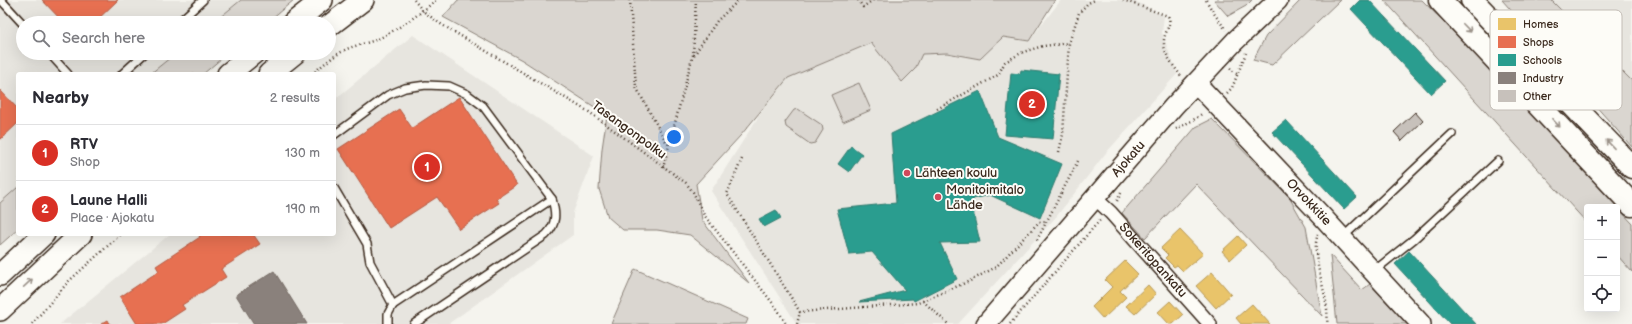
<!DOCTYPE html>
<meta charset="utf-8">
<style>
:root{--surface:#fff;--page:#f7f7f7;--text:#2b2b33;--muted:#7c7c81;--line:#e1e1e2;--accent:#d93025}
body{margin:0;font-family:"Balsamiq Sans",sans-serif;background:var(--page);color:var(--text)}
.controls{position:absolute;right:12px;bottom:12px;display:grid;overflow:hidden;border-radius:4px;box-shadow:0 4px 16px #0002}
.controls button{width:36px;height:36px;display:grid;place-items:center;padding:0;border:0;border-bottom:1px solid var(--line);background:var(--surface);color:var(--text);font:20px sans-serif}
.you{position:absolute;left:674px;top:137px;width:14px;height:14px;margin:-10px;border:3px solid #fff;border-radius:50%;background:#1a73e8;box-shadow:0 0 0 6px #1a73e833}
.badge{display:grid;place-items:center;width:26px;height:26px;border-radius:50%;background:var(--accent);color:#fff;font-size:13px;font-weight:700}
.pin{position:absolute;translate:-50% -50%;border:2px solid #fff;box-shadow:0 1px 4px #0006}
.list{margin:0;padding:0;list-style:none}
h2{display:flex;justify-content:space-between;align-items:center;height:52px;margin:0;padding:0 16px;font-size:17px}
h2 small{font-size:13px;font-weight:400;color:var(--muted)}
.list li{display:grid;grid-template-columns:26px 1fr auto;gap:12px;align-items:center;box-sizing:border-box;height:56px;padding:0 16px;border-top:1px solid var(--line)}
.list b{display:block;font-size:15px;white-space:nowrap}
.list p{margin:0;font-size:13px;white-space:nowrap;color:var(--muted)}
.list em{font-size:13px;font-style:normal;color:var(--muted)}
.icon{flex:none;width:22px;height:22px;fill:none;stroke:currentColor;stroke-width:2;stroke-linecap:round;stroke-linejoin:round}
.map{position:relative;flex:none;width:1632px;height:324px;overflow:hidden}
.search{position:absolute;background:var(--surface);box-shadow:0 4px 16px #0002;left:16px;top:16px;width:320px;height:44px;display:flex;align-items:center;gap:10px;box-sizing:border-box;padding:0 14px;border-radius:22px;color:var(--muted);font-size:15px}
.panel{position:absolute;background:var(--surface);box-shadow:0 4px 16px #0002;left:16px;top:72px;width:320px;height:164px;border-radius:4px}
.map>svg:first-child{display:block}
.built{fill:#e7e5df}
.green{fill:#dad6d0;stroke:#8a8077}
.homes{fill:#e9c46a;stroke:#b59653}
.shops{fill:#e76f51;stroke:#b35a42}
.schools{fill:#2a9d8f;stroke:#2f7a6d}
.industry{fill:#8a817c;stroke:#726760}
.building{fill:#c7c1bb;stroke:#3b2a1e}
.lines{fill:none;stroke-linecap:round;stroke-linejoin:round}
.lane-casing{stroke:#3b2a1e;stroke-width:10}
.street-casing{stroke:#3b2a1e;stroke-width:16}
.secondary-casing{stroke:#3b2a1e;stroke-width:22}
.primary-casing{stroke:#3b2a1e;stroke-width:24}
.highway-casing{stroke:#3b2a1e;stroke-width:25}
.path{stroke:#3b2a1e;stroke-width:2.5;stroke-dasharray:1 3;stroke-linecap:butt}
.lane{stroke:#fdfcf7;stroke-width:7}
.street{stroke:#fdfcf7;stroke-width:13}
.secondary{stroke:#fdfcf7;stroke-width:19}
.primary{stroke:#fdfcf7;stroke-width:21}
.highway{stroke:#fdfcf7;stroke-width:22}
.oneway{stroke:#9c938a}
.poi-dot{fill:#d1495b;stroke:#fdfcf7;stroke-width:1.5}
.labels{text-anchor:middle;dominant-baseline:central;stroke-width:4;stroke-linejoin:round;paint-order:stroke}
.street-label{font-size:13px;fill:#3b2a1e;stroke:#fdfcf7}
.poi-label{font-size:13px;fill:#3b2a1e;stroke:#fdfcf7;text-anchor:start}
.key{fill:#fdfcf7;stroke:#c3bdb6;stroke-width:1}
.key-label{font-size:11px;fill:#3b2a1e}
</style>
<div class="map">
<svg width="1632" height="324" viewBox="0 0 1632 324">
<rect width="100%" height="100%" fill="#f5f4ee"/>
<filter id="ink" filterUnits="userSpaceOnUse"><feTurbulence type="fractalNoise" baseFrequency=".025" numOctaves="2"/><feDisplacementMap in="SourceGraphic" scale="8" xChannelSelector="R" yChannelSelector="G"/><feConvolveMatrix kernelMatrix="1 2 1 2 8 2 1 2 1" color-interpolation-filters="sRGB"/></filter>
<g filter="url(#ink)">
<g class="built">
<path d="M0,0H241L213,23H23V53H176L150,74H18V187L0,203Z"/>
<path d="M1061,0H1133L1164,16L1162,33L1177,74L1105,154L1056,217L958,324H797L711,191L762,111L788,78L871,43L902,82L915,69L921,54L947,53L980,59L1003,37L1029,41Z"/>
<path d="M1551,0H1632V81L1579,27Z"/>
<path d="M413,35L594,156L573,213V235L448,324H60L170,234H334V100Z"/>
</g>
<g class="green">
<path d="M241,0H294L266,23H213Z"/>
<path d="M458,0H1055L1029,41L1003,37L980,59L947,53L922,54L915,69L902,82L871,43L788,78L741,135L696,184L702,220L749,283L690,235L657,230H623L608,217L599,189L602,149L607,115L522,60L443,17Z"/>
<path d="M1214,0H1252L1246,6L1228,16Z"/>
<path d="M1301,0H1340L1272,65L1253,60L1266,36Z"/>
<path d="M1384,0H1422L1483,62L1632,223V272L1617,255V207H1587V223Z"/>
<path d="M1502,0H1551L1632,81V147Z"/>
<path d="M176,53H228L203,74H150Z"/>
<path d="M859,83L871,110L843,122L831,95Z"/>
<path d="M798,109L822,125L823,130L815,143L810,144L786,127L785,122L794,110Z"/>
<path d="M1212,119L1289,197L1306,227L1322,316L1196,184L1145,238L1122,213L1196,127Z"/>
<path d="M18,187V229L0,245V203Z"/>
<path d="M1330,255L1362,290L1370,284L1407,324H1337Z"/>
<path d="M635,269L748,319L746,324H611Z"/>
</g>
<g class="homes">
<path d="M1180,230L1203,254L1183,271L1177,265L1174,267L1165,258L1168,255L1161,248Z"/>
<path d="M1238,236L1246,245L1230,260L1222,251Z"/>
<path d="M1125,261L1138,274L1120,291L1126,297L1103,319L1092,307L1112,287L1105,280Z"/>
<path d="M1212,272L1231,294L1216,308L1196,286Z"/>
<path d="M1148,285L1156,294L1135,314L1126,306Z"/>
<path d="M1170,301L1183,315L1173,324H1169L1158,312Z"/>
<path d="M1252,304L1270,324H1241L1236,318Z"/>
</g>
<g class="shops">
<path d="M42,0H118L94,23H64Z"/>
<path d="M0,90L18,109V123L0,140Z"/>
<path d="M459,97L517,185L496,199L499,203L459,229L437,197L389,228L338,149L399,109L412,128Z"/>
<path d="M198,234H253L260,244L221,269L226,277L182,305L185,309L162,324H137L120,297L159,271L156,266L200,237Z"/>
<path d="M108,320L110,324H101Z"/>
</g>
<g class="schools">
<path d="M1360,0H1369L1445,81L1431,94L1351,9Z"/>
<path d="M1021,70L1059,74L1053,139L1005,135L1011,73L1020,74Z"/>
<path d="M980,91L998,137L1062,164L1040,218L990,195L973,199L974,217L980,242L940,243L957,279L914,301L913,299L859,302L905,290L872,252L849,254L837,209L896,203L891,134Z"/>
<path d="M1286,120L1357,197L1344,209L1272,132Z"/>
<path d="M851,146L862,154L849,172L838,164Z"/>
<path d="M776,210L781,218L764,227L759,219Z"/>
<path d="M1409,251L1476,324H1450L1395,264Z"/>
</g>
<path class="industry" d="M274,271L307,324H254L236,295Z"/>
<path class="building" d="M1415,112L1423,121L1402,141L1394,132Z"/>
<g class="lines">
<g class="lane-casing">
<g id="lane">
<path d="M1,0L23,24"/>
<path d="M178,23L203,0"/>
<path d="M49,53L68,74"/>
<path d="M122,74L145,53"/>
<path d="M334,135L388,95L405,88L426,85L449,86L467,94L483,106L552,199C556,213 557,224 546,235L414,324"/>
<path d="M334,188L367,244L370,262L393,305L388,314V324"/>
<path d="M1342,238L1452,134"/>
<path d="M1374,271L1414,239L1498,161"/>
<path d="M393,305L552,199"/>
</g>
</g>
<g class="street-casing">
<g id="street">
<path id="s1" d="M1095,198L1111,213L1210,324"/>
</g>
</g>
<g class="secondary-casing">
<g id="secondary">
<path id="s2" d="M1196,83L1321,215L1421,324"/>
<path id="s3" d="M986,324L1174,106L1235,41L1278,0"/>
</g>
</g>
<g class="primary-casing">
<g id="primary">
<path d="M293,23L322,0"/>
<path d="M329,26L363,0"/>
<path d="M228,74L254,53"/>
<path d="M269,74L295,53"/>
<path d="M0,275L44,234"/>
<path d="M0,310L81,234"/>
</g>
</g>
<g class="highway-casing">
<g id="highway">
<path d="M1440,0L1632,205"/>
<path d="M1472,0L1632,167"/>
</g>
</g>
<g class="path">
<path d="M414,0L423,11L439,23L589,112L686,183L693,192L704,215L778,310L786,324"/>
<path d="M630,0L636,87L669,147"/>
<path d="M858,0L863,7L873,0"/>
<path d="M1123,0L1168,16C1173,24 1163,33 1164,43C1164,55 1174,66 1181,76"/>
<path d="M1206,0L1213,12L1226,30"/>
<path d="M694,55L717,21L739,0"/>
<path d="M1230,68L1238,75"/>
<path d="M312,74C323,65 334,55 347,49C358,44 371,43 382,37C401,27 420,14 436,0"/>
<path d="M1227,93L1232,88L1246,53"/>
<path d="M937,109L998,75L1005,62L1023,52L1043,46L1069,43"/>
<path d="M1176,129L1195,119L1203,113"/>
<path d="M1059,152L1063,134L1069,43L1079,13L1088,3L1095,0"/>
<path d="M742,159L727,194L800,312L918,303L972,280L996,267L1039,222L1047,221"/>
<path d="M663,168L693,55L696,0"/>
<path d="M1117,201L1122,191"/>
<path d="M1318,234C1309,258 1331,297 1327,324"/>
<path d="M1037,240L1078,161"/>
<path d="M923,301L948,324"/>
<path d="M32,324L69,281L121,234"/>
<path d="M797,324L800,312"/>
<path d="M1010,324L1100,220"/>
</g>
<use href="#lane" class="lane"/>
<use href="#street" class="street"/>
<use href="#secondary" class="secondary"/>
<use href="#primary" class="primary"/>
<use href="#highway" class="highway"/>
</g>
<defs><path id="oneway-shaft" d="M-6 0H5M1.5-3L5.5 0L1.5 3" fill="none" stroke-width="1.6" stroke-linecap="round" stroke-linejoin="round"/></defs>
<g class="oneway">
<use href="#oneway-shaft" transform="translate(1467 28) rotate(46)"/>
<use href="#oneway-shaft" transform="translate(1556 123) rotate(47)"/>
<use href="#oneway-shaft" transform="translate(1610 144) rotate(-133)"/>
<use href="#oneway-shaft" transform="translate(28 283) rotate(-43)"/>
</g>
</g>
<g class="poi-dot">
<circle cx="907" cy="173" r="4"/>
<circle cx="938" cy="197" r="4"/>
</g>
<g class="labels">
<g class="street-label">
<text transform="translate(629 130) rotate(36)">Tasangonpolku</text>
<text stroke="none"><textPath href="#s3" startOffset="218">Ajokatu</textPath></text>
<text stroke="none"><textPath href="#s2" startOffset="164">Orvokkitie</textPath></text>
<text stroke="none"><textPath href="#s1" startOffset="85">Sokeritopankatu</textPath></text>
</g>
<g class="poi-label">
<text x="915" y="173">Lähteen koulu</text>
<text x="946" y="190">Monitoimitalo<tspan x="946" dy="15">Lähde</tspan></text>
</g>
</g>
<rect x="1490" y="10" width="132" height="100" rx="6" class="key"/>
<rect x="1498" y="18" width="18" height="12" fill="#e9c46a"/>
<rect x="1498" y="36" width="18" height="12" fill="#e76f51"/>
<rect x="1498" y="54" width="18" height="12" fill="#2a9d8f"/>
<rect x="1498" y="72" width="18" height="12" fill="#8a817c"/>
<rect x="1498" y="90" width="18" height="12" fill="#c7c1bb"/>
<g class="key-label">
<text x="1523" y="28">Homes</text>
<text x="1523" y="46">Shops</text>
<text x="1523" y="64">Schools</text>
<text x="1523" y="82">Industry</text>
<text x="1523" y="100">Other</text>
</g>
</svg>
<div class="controls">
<button>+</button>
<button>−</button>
<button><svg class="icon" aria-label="locate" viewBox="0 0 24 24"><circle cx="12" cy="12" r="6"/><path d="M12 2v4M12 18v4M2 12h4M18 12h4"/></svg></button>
</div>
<div class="you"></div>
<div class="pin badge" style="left:427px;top:167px">1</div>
<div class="pin badge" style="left:1032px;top:104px">2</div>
<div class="search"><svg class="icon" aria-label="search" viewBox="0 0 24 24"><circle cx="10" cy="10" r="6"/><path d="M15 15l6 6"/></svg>Search here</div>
<section class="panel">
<h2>Nearby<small>2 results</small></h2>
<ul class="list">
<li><span class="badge">1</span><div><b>RTV</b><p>Shop</p></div><em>130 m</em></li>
<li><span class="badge">2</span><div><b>Laune Halli</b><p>Place · Ajokatu</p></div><em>190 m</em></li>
</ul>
</section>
</div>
